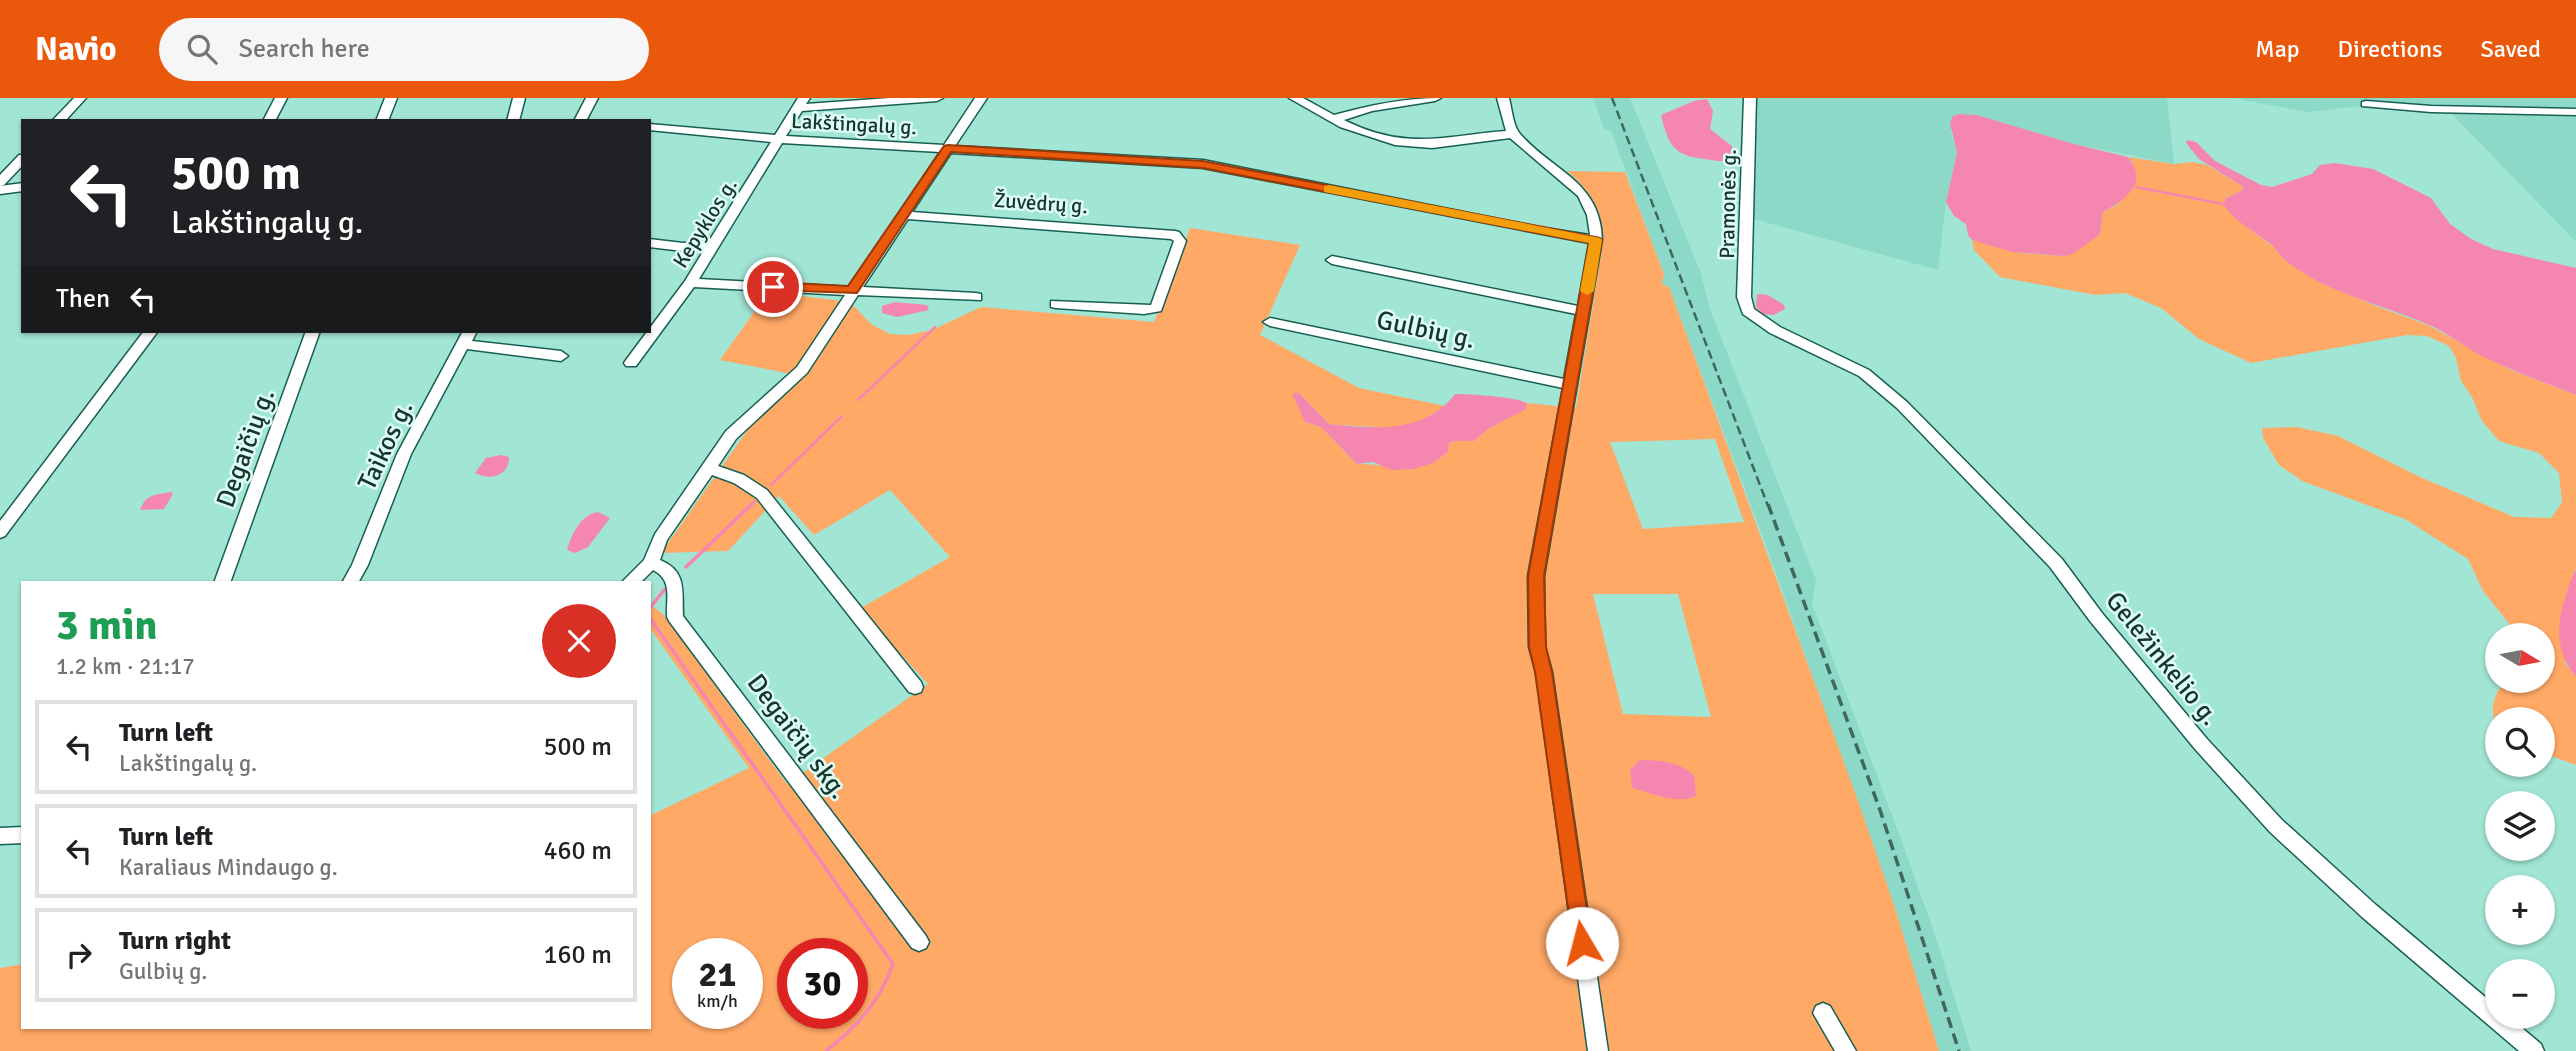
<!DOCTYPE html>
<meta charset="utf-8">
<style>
body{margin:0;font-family:Signika,sans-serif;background:#f6f6f6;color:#202124;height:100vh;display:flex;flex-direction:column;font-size:26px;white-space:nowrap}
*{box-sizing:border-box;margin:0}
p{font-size:23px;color:#757577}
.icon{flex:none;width:38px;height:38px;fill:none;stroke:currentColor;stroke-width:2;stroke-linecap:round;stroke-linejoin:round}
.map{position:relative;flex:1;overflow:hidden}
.panel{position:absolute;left:21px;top:483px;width:630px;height:448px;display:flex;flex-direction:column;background:#fff;border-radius:0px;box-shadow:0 2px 5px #0004}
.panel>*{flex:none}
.hud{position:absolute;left:21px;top:21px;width:630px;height:214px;border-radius:0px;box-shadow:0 2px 5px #0004;background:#202124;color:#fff;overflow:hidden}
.needle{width:46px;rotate:100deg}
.fabs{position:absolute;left:2485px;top:525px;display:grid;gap:14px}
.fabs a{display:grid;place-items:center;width:70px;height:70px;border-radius:50%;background:#fff;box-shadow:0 2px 5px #0004;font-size:35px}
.speed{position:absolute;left:672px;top:840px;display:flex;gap:14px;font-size:35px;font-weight:700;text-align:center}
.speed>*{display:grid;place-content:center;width:91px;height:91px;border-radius:50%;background:#fff;box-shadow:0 2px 5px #0004;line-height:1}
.speed small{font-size:18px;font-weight:400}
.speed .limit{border:10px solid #d22;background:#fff;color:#111}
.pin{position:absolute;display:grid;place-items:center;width:60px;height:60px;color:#fff;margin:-30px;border:4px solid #fff;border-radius:50%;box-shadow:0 2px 7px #0007}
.me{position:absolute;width:77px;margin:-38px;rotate:352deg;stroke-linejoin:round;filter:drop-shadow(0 0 5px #0008)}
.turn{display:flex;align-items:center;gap:24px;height:147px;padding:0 35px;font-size:32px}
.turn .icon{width:91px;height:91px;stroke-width:2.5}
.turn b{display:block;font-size:49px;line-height:60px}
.then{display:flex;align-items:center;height:66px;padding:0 35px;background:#0003;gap:14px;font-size:26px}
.round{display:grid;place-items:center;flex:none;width:74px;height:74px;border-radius:37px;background:#f6f6f6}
.headline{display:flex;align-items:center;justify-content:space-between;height:119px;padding:0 35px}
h1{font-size:42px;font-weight:700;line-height:52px;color:#1e9e55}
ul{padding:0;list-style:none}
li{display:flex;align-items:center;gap:21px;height:94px;margin:0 14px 10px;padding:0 21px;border:4px solid #e0e0e0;border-radius:0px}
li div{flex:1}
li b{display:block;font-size:26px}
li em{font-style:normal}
header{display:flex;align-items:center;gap:42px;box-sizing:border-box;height:98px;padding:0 35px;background:#ea580c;color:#fff}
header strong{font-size:33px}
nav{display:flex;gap:38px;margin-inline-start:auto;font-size:24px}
.search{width:490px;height:63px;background:#f6f6f6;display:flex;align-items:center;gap:18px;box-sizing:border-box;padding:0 24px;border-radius:38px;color:#757577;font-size:26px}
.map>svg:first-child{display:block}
</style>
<header>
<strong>Navio</strong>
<div class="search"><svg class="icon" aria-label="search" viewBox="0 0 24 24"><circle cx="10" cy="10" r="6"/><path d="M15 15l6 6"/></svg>Search here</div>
<nav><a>Map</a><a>Directions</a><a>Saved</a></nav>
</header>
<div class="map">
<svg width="2576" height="953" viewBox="0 0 2576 953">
<rect width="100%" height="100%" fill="#a1e5d4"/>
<path fill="#8cd9c7" d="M1593,0H1630L1700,173L1710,211L1816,482L1812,506L1901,741L1937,843L1971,953H1939L1894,807L1768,453L1669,189L1662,186L1664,176L1611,33L1604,31Z
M1757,0H2167L2174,66L2074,46L1977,17L1959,16L1953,18L1951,35L1957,55L1946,104L1938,172L1754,121Z
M2233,0H2576V144L2451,15L2360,8L2309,14Z"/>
<path fill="#ffa967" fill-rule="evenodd" d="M2128,59L2174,66L2193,64L2207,67L2242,88L2243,92L2226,100L2223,106L2244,127L2274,149L2285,162L2313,180L2373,207L2428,227L2511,272L2576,297V472L2574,473L2565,565L2576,579V667L2543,655V621H2497V630C2489,613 2493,596 2506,583H2543V537H2518L2483,493L2468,461L2405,421L2302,383L2279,367L2263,340L2262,330L2297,329L2338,338L2420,379L2514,419L2551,420L2562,405L2559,375L2539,355L2499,343L2482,323L2472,299L2461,283L2456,260L2449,248L2427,238L2407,237L2251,265L2199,241L2161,210L2125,195L2095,197L2000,179L1974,152L1972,142L2021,155L2063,158L2100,136L2103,114L2118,106L2133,65Z
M1567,73L1625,74L1664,176L1662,186L1669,189L1856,697L1894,807L1939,953H0V870L23,866V929H649V718L749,670L649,529V506L662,515L787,686L928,586L859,511L950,459L890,392L814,437L779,398L728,453L661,455L751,327L802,278L720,262L768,194L850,204L871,226L890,236L908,237L932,232L981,209L1154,224L1190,130L1300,147L1260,237L1359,290L1445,308L1422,323L1395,330L1340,327L1329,326L1299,295L1305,324L1321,329L1357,366C1394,365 1413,381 1448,354L1449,345L1455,343H1474L1488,331L1525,311L1527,305L1576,310L1602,151C1603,116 1594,96 1567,73ZM1715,341L1744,424L1643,431L1610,344ZM1593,496H1678L1711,619L1623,616ZM688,856H747V915H688ZM793,856H852V915H793Z"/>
<path fill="#f586b0" d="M1707,1L1713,13L1710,31L1732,48V57L1728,63C1720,64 1713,62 1705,61C1674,58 1668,47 1661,17L1694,3Z
M1959,16L1977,17L2074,46L2128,59C2149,85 2126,101 2103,114L2100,136L2073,156L2063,158L2012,154L1972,142L1968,137L1966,126L1954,118L1946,104L1957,55L1950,25L1953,18Z
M2187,42L2196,44L2215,63L2261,87L2272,89L2312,76L2320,67L2335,65L2373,71L2431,100L2450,126L2471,141L2493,151L2576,170V297C2543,284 2509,272 2478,256C2462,247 2449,236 2432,228C2384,207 2328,196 2286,163C2281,159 2277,152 2272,147C2255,134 2235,124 2223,106L2226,100L2243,92L2242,88L2199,61L2186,45Z
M1757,196L1768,197L1784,207L1785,211L1774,217L1763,216L1756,209Z
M895,204L927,207L929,212L897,219L882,215V208Z
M1292,295H1299L1329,326C1374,331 1425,336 1455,296C1470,296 1516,299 1527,305L1526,311L1488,331L1474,343H1455L1449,345L1448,354L1433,365L1413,371L1392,372L1373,364L1357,366L1321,329L1305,324Z
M501,357L509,359C510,378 490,383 475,375L486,360Z
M171,394L173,396L164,411L140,412C146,396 155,397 171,394Z
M598,414L610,420L588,449L575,455L567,452C572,436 580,417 598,414Z
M2576,472V579C2555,553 2556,527 2566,497C2569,488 2571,478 2576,472Z
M1640,662C1660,662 1679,664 1694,677L1696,698C1678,707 1651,695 1632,690L1630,672Z"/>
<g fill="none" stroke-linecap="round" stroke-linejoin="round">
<path stroke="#f586b0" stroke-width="2.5" d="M2136,89L2223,106
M858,302L935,229
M771,387L842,318
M750,408L755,403"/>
<path stroke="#f586b0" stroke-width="3.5" d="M686,469L752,406
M649,511L665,491
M649,519L893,866C880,903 857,929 826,953"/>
<g stroke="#185f52" stroke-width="3">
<path id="minor" d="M74,0H86L65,23H52Z
M275,0H287L275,23H263Z
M385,0H397L388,23H376Z
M513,0H525L519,23H507Z
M586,0H598L586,23H574Z
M798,0H810L806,6L890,0H943L937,3L802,13L786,38L944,47L975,0H987L955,48L1203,62L1538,129L1590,137L1587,117L1578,98L1510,40L1432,50L1395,47L1340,29L1289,0H1303L1334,17C1370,7 1404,0 1441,0L1435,3L1372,13L1344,22C1407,53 1441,38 1506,33L1497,0H1509C1512,11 1513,29 1521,37C1554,74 1601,84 1602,142L1544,478L1545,549L1552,574L1608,953H1588L1536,574L1529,549L1528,478L1563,290L1270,228L1263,224L1270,220L1564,281L1576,216L1332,166L1326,162L1332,158L1578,208L1589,145L1203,70L951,55L912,114L1175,133L1179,134L1186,143L1161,213L1144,216L1056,210L1051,209V203L1151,207L1174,143L1171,141L908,121L863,189L976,195L981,196V202L858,197L807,275L736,341L718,368L744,377L767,392L921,584L923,589L921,594L915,596L909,594L757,400L734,385L712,377L667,442L660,462C687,473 682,493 683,518L926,838L929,844L926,850L919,853L912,850L669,523L667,519C666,500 673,482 653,472L640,485H621L644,462L655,436L726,333L797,269L845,197L694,189L636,268H626L624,265L626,262L685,183L704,152L683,153L649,149V141L683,145L709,143L771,44L649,32V26L775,37ZM782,45L940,54L850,189L699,181Z
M1744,0H1756L1751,199L1754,211L1780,229L1869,272L1907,304L2062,461L2102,515L2207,641L2282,722L2376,807L2497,909V919H2509L2541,946L2544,953H2519L2362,819L2270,734L2195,651L2090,523L2050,469L1897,310L1859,278L1770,235L1743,216L1737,199Z
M2366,3L2431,8L2576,11V17L2431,14L2362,8V4Z
M19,57H23V67L4,87L0,88V77Z
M23,85V93L0,96V88Z
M144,233H158L5,438L0,440V423Z
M306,233H320L230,485H214Z
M463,233H477L472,243L561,253L568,258L561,263L467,251L411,356L368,467L358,485H342L352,467L397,356Z
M23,729V745L0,746V730Z
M1823,905L1830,908L1856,953H1835L1813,915L1816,908Z"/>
</g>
<use href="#minor" fill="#fff" fill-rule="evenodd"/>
<path stroke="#40675e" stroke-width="2.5" stroke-dasharray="9 4.5" stroke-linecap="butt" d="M1612,0L1768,408"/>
<path stroke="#40675e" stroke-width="3.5" stroke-dasharray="11 6" stroke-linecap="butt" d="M1768,406L1880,712L1959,953"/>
</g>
<path fill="#ea580c" stroke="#983908" stroke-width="2" d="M948,47L1203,63L1600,140L1602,142L1544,478L1546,549L1552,574L1592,845L1589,851L1582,854L1575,851L1573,845L1535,574L1529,549L1528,478L1589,145L1203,70L951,54L857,195L768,192L766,189L773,184L848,188L944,48Z"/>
<path fill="#f59e0b" d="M1329,87L1600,140L1602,142L1594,193L1587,197L1580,193L1589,145L1324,94V88Z"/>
<g text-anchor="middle" stroke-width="5" stroke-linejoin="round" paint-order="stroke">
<g font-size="21" fill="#18342e" stroke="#ddfef5">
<text transform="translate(854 26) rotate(3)" y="7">Lakštingalų g.</text>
<text transform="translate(1041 105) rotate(4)" y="7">Žuvėdrų g.</text>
<text transform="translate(1728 106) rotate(-89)" y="7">Pramonės g.</text>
<text transform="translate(705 125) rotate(-58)" y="7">Kepyklos g.</text>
</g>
<g font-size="26" fill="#18342e" stroke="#ddfef5">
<text transform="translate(1426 231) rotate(12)" y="9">Gulbių g.</text>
<text transform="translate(385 347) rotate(-65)" y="9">Taikos g.</text>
<text transform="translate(245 350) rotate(-70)" y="9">Degaičių g.</text>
<text transform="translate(2163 560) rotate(51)" y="9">Geležinkelio g.</text>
<text transform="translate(798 638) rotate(53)" y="9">Degaičių skg.</text>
</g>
</g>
</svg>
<div class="fabs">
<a><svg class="needle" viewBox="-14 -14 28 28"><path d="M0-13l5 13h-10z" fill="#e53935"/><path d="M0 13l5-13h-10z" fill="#757577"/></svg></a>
<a><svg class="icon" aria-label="search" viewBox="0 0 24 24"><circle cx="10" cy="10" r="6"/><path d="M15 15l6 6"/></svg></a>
<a><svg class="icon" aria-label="layers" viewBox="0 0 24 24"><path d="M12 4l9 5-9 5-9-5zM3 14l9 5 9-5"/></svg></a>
<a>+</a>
<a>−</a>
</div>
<div class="speed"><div>21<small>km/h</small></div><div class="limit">30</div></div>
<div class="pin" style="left:773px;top:189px;background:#d93025"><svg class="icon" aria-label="arrive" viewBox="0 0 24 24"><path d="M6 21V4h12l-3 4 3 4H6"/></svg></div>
<svg class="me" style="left:1582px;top:845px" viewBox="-20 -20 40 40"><circle r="19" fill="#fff"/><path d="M0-13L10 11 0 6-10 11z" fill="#ea580c"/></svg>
<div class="hud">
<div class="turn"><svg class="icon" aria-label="left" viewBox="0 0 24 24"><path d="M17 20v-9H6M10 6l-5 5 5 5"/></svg><div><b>500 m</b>Lakštingalų g.</div></div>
<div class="then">Then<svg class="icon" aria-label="left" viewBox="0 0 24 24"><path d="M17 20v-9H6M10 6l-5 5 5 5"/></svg></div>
</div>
<section class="panel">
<div class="headline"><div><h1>3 min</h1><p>1.2 km · 21:17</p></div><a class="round" style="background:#d93025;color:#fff"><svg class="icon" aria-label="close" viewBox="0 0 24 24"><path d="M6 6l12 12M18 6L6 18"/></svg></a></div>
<ul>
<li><svg class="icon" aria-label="left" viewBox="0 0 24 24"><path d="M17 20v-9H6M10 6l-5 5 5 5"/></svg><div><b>Turn left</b><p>Lakštingalų g.</p></div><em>500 m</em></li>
<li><svg class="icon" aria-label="left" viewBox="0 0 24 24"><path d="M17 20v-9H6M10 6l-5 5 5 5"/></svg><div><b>Turn left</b><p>Karaliaus Mindaugo g.</p></div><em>460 m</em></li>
<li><svg class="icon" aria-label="right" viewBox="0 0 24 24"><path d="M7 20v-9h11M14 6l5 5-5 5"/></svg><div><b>Turn right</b><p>Gulbių g.</p></div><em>160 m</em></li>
</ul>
</section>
</div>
